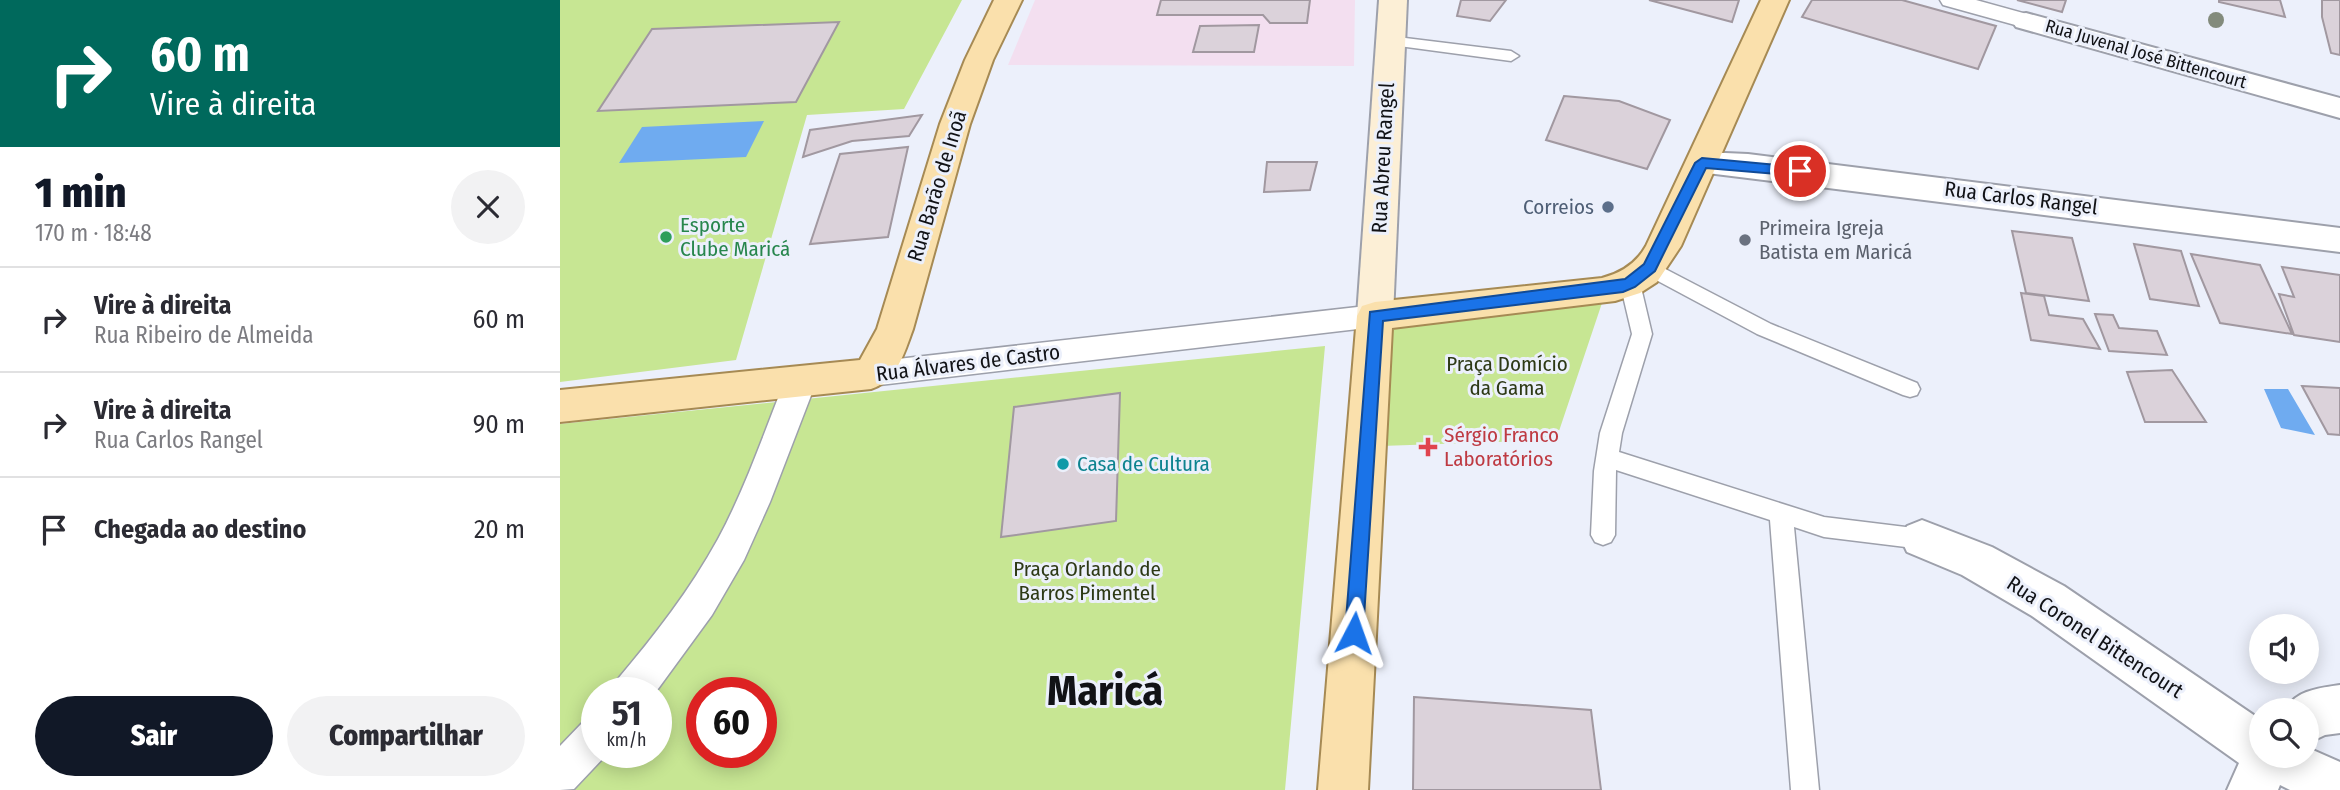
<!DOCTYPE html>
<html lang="pt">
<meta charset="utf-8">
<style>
body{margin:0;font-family:"Fira Sans Condensed",sans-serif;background:#f2f2f3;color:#2b2b33;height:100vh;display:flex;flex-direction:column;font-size:26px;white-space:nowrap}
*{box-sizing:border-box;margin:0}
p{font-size:23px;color:#7c7c81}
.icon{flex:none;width:38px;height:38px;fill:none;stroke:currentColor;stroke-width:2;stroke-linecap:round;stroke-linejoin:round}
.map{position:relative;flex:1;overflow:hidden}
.drawer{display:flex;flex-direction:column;background:#fff;width:560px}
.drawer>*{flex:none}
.banner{background:#00695c;color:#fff;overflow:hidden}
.tools{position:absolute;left:1689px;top:614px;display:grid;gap:14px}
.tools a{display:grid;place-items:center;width:70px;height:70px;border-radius:50%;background:#fff;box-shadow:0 4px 18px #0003;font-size:35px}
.speed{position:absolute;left:21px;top:677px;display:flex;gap:14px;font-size:35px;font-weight:700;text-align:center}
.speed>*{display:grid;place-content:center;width:91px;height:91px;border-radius:50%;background:#fff;box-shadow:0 4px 18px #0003;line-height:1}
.speed small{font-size:18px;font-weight:400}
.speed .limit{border:10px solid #d22;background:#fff;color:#111}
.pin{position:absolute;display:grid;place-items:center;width:60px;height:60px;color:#fff;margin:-30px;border:4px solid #fff;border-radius:50%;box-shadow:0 2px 7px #0007}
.me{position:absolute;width:77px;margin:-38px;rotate:4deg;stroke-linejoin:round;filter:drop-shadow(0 0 5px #0008)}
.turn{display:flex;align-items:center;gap:24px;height:147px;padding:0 35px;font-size:32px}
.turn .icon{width:91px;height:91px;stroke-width:2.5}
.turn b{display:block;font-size:49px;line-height:60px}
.round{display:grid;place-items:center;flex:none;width:74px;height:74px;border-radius:37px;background:#f2f2f3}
.summary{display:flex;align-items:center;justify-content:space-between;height:119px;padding:0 35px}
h1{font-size:42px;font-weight:800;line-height:52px;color:#111827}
.primary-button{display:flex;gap:14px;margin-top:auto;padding:14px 35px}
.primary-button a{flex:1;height:80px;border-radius:42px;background:#111827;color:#fff;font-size:28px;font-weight:800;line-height:80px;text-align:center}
.primary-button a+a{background:#f2f2f3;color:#2b2b33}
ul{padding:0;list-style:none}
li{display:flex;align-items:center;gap:21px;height:105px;padding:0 35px;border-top:2px solid #e1e1e2}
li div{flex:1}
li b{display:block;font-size:26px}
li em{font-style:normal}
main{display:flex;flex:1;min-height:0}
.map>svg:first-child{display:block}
</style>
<main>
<section class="drawer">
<div class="banner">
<div class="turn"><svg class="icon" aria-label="right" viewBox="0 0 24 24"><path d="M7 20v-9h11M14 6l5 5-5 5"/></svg><div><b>60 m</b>Vire à direita</div></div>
</div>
<div class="summary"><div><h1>1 min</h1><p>170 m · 18:48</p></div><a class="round"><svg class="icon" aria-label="close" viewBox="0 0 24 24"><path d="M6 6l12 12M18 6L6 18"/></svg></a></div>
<ul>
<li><svg class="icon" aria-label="right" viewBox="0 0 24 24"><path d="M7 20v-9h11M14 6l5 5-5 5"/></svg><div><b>Vire à direita</b><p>Rua Ribeiro de Almeida</p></div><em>60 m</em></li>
<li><svg class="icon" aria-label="right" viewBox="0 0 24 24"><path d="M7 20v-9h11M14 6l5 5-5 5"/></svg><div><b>Vire à direita</b><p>Rua Carlos Rangel</p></div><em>90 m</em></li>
<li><svg class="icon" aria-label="arrive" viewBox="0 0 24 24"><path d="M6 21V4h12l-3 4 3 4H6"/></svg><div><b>Chegada ao destino</b></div><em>20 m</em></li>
</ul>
<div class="primary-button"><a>Sair</a><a>Compartilhar</a></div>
</section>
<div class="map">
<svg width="1780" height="790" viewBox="0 0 1780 790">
<rect width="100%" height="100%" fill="#ecf0fb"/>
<path fill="#f3dff0" d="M475,0H795L794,66L448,65Z"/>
<path fill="#c7e693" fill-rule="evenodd" d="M0,0H402L344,109L247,115L176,360L0,382Z
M1042,303L996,440L821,446L827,321Z
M765,346L725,790H0V424ZM37,693H96V752H37ZM142,693H201V752H142Z"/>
<path fill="#6fabf0" d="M204,121L186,157L59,163L82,127Z
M1704,389H1728L1755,435L1721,428Z"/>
<path fill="#dbd2da" stroke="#a198a0" stroke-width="2" d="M601,0H750L747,23H710L703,15H597Z
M901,0H946L930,21L897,16Z
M1089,0H1179L1172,22Z
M1252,0H1342L1436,26L1418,69L1242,17Z
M1457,0H1506L1502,12Z
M1659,0H1720L1725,17L1659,2Z
M1762,0H1780V55L1771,53L1762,17Z
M279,22L236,102L38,111L92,29Z
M699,25L694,52H633L640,26Z
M1004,96L1059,101L1110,120L1087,169L986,140Z
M362,115L349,136L292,141L243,157L250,130Z
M348,147L328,237L250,244L280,154Z
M707,162H757L750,190L704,192Z
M1452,231L1512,238L1529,301L1466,293Z
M1574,244L1621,251L1639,306L1590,299Z
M1631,254L1700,265L1732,334L1660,323Z
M1722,267L1780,275V342L1734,335L1719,294L1734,297Z
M1461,293L1484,296L1489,315L1523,319L1540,349L1471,340Z
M1535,314L1553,315L1559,328L1597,331L1607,355L1549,351Z
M1612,370L1646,422H1585L1567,372Z
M1742,386L1780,388V435L1768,434Z
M560,393L556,521L441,537L454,407Z
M854,697L1031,710L1041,790H853Z"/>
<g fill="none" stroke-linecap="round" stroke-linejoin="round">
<g stroke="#9da0ab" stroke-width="3">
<path id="service" d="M829,36L951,51L959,56L951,61L824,44L821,41L824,38Z
M1090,261L1211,324L1357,383L1360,389L1357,395L1350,397L1343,395L1197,334L1083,273L1080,268L1083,263Z
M1070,276L1077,278L1080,283L1092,334L1062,433L1059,452L1264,517L1362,529L1370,532L1374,539L1370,546L1362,549L1264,537L1234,527L1259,790H1231L1210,520L1056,470L1055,535L1051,542L1043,545L1035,542L1031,535L1034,471L1040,433L1072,334L1060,283L1063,278Z"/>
</g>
<g stroke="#9da0ab" stroke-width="3">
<path id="pedestrian" d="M1380,0H1416L1474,16L1477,21L1474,26L1466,28L1383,5Z
M815,305L825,308L830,316L825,324L815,327L311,386L300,383L295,374L300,365L311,362Z
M241,368L252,371L257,380L210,502L184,560L152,615L95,693H52L57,680C95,635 130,590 158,539C185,489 204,433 225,380L230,371Z
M37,716V752H49L14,789L0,790V746L23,722Z"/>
</g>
<g stroke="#9da0ab" stroke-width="4">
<path id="minor" d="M1466,13L1780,98V118L1456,27L1452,21L1456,15Z
M1142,152L1188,154L1780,228V252L1131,171L1126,163L1131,155Z
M1362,520L1432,547L1504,586L1701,720V756H1746V747L1780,762V790H1730L1720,785L1718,790H1667L1679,763L1472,616L1402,575L1347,552L1341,539L1347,526Z
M1780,685V733L1765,735L1746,744V710H1726C1735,690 1760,688 1780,685Z"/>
</g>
<g stroke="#9da0ab" stroke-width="4">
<path id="secondary" d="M819,0H847L833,316L828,326L815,330L802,326L797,316Z"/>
</g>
<g stroke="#a68a54" stroke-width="4">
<path id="primary" d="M434,0H462L433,60L410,124L353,329C344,353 337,381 311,389L0,422V390L300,360L317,329L380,124L405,60Z
M1201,0H1229L1121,246L1097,282L1080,293L1055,301L832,328L808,790H758L797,316L802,306L815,302L1042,278C1061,273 1076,264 1086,246Z"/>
</g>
<use href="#service" fill="#fff" fill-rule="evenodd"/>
<use href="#pedestrian" fill="#fff" fill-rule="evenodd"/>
<use href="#minor" fill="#fff" fill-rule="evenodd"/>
<use href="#secondary" fill="#fcefd6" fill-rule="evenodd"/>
<use href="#primary" fill="#fae0ac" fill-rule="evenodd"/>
</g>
<circle fill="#838b7c" cx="1656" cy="20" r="8"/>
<path fill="#1a73e8" stroke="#114b97" stroke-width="2" d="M1142,158L1240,167L1247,171L1240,176L1146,168L1095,271L1075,287L1063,292L823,321L803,633L801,639L794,642L787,639L785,633L810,312L1065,279L1084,264L1135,163Z"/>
<circle fill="#5c6f8a" stroke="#ecf0fb" stroke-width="2.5" cx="1048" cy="207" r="7"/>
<circle fill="#2e9e5b" stroke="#ecf0fb" stroke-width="2.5" cx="106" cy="237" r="7"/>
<circle fill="#6b7280" stroke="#ecf0fb" stroke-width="2.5" cx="1185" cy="240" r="7"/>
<path fill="#e0444e" stroke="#ecf0fb" stroke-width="2.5" d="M864.5 436.5h7v7h7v7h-7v7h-7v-7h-7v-7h7z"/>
<circle fill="#0f9aa8" stroke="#ecf0fb" stroke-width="2.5" cx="503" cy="464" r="7"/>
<g text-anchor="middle" stroke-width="6" stroke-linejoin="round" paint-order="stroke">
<g font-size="18" fill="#111216" stroke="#ecf0fb">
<text transform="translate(1586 54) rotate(16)" y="6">Rua Juvenal José Bittencourt</text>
</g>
<g font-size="21" fill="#111216" stroke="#ecf0fb">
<text transform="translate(823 158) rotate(-87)" y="7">Rua Abreu Rangel</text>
<text transform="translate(377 186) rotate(-73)" y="7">Rua Barão de Inoã</text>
<text transform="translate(1461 198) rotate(7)" y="7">Rua Carlos Rangel</text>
<text transform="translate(408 363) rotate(-7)" y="7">Rua Álvares de Castro</text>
<text transform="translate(1535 637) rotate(33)" y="7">Rua Coronel Bittencourt</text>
</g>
<g font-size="21" fill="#4e5e75" stroke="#ecf0fb" text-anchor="end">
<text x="1034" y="214">Correios</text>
</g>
<g font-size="21" fill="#27864d" stroke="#ecf0fb" text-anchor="start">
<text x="120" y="232">Esporte<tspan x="120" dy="24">Clube Maricá</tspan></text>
</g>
<g font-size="21" fill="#5b616d" stroke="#ecf0fb" text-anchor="start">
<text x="1199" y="235">Primeira Igreja<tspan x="1199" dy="24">Batista em Maricá</tspan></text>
</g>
<g font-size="21" fill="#2d3915" stroke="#ecf0fb">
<text x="947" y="371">Praça Domício<tspan x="947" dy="24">da Gama</tspan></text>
<text x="527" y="576">Praça Orlando de<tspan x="527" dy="24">Barros Pimentel</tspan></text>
</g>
<g font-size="21" fill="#be3a42" stroke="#ecf0fb" text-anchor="start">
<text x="884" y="442">Sérgio Franco<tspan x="884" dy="24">Laboratórios</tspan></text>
</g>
<g font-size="21" fill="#0d838f" stroke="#ecf0fb" text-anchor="start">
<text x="517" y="471">Casa de Cultura</text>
</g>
<g font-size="42" font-weight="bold" fill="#111216" stroke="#ecf0fb">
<text x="545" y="705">Maricá</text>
</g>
</g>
</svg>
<div class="tools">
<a><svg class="icon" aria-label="sound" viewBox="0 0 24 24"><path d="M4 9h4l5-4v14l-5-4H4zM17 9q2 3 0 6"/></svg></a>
<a><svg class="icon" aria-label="search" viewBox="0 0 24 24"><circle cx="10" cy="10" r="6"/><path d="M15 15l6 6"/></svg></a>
</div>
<div class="speed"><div>51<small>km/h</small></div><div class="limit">60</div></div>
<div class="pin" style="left:1240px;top:171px;background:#d93025"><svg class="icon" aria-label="arrive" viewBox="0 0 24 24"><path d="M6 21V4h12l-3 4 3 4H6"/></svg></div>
<svg class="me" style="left:794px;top:633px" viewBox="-20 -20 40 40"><path d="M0-17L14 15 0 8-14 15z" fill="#1a73e8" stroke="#fff" stroke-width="4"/></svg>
</div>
</main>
